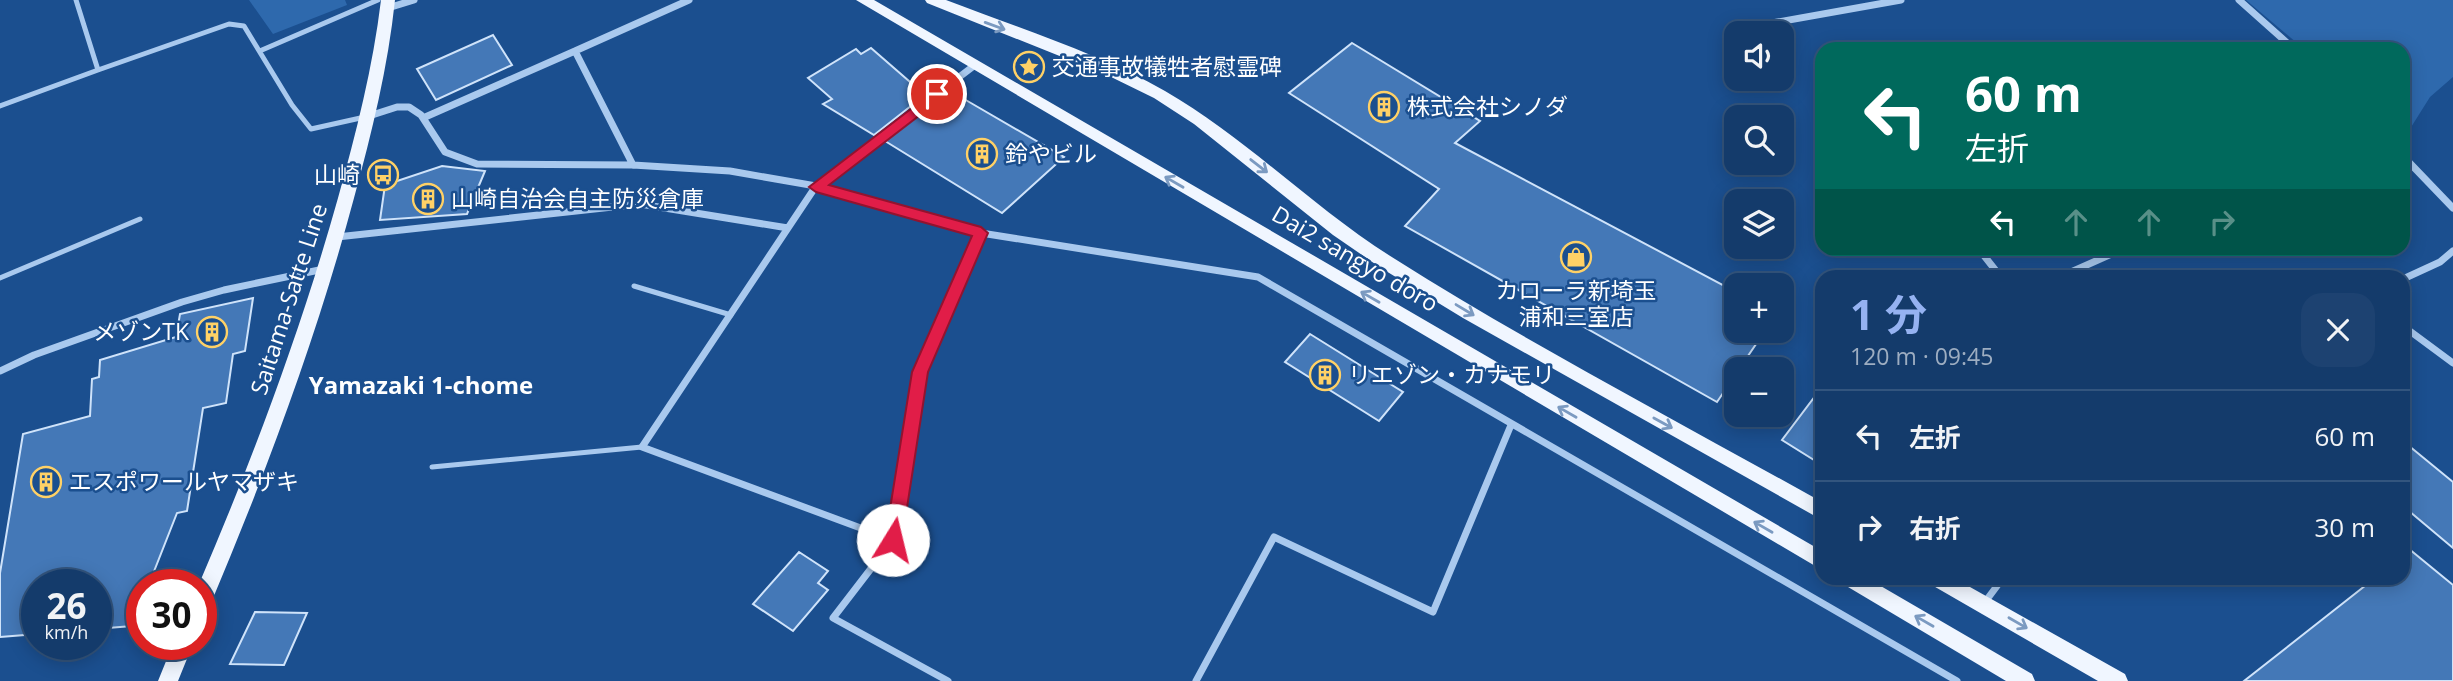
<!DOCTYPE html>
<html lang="ja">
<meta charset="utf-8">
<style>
body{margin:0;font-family:"Open Sans","Noto Sans JP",sans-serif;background:#1d4271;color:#f1f3f6;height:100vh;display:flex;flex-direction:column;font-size:26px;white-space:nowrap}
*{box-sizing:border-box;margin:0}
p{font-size:23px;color:#9dadc1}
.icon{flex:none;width:38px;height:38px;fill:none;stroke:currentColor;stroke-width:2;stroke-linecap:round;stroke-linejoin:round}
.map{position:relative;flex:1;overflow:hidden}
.drawer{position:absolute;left:1815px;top:270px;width:595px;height:315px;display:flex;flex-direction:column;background:#143b6b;border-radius:21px;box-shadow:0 4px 18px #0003,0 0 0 2px #33557e}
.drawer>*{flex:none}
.guide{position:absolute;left:1815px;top:42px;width:595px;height:214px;border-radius:21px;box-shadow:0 4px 18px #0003,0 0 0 2px #33557e;background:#00695c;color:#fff;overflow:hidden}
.controls{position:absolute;left:1724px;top:21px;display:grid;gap:14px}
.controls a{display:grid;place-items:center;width:70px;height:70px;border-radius:14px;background:#143b6b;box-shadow:0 4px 18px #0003,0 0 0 2px #33557e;font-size:35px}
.speed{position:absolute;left:21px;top:569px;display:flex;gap:14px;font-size:35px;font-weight:700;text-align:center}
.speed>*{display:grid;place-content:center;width:91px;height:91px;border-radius:50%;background:#143b6b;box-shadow:0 4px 18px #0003,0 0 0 2px #33557e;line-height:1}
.speed small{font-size:18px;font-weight:400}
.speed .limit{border:10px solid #d22;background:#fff;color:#111}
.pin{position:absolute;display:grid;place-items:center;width:60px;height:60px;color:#fff;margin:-30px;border:4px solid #fff;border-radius:50%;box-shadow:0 2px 7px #0007}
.me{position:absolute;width:77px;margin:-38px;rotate:9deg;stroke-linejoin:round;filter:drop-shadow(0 0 5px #0008)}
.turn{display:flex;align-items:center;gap:24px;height:147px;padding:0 35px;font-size:32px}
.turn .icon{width:91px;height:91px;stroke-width:2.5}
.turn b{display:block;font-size:49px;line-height:60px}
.lanes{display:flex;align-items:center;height:66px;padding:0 35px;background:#0003;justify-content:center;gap:35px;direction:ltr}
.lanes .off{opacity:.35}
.round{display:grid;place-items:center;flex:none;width:74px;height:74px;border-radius:21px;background:#1d4271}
.summary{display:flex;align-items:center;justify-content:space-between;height:119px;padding:0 35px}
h1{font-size:42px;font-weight:700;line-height:52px;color:#95b2f1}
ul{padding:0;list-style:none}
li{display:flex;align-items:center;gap:21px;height:91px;padding:0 35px;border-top:2px solid #33557e}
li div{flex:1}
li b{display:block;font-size:26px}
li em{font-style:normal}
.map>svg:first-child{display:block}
</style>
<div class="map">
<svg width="2453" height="681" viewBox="0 0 2453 681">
<rect width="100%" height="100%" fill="#1b4f8f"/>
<path fill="#2e69ad" d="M249,0H345L347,5L273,34Z
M2246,0H2453V77L2430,97L2403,140V49H2304Z"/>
<path fill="#4478b7" stroke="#cfe3fa" stroke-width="2" d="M493,35L512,65L436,100L417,69Z
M1352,43L1480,121L1455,143L1736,292V331H1765L1739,369H1736V374L1717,402L1405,226L1439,189L1289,93Z
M871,48L925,95L874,135L823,104L832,99L808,78L856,49L861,54Z
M964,99L1064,157L1002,213L885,141L935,103L947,113Z
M442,166L485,171L467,214L380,220L385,185Z
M253,298L245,351L233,354L226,403L203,408L187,511L177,513L149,584H142V602L132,626L96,629V584H37V634L0,637V573L23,434L90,416L92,379L99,377L100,360L176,337L180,314Z
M1310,334L1403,392L1379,421L1285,362Z
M1822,387V465L1782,440Z
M2403,441L2453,482V548L2403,506Z
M2403,544L2453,585V681H2244L2375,578H2403Z
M799,552L828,571L818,583L828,590L793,631L753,604Z
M255,612L307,613L284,665L230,664Z"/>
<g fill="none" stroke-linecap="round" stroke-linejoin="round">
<path stroke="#a9c9ee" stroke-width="5" d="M76,0L98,70L229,24L244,26L292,105L311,129L365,117
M262,50L378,0
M0,106L98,70
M0,278L140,219
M634,286L731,315
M432,467L642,447"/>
<path stroke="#a9c9ee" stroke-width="7" d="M2239,0L2294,49
M388,8L414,0
M1772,23L1901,0
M369,116L397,107H409L421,115L445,152L477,164L633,165L730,171L816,186L981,233L1258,277L1957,681
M423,118L575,51
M2403,156L2453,208
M633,165L575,51L689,0
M337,237L640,204L788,228
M1978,248L2000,276
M2062,276L2125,248
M2403,279L2440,262L2453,251
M2403,326L2453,363
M0,371L34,355L182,302L224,290L324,269
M893,540L642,447L816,186L975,65
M1985,602L2003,578
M948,681L833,618L893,540L920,372L981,233
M1196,681L1274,537L1433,612L1511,425"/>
<path fill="#f0f6ff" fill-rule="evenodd" d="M381,0H395C388,67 372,132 354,198C317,336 267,470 211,603L208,610L201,612V584H199C253,458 301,330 338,198C356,133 373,67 381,0Z
M856,0H874L1822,551V570Z
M925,0H946C1016,27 1101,54 1165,91C1247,138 1314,209 1395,259C1533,346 1679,422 1822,502V520L1463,318L1381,268L1333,235L1194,124L1154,98L1107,75L927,3Z
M1840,578H1867L2032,674L2035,681H2006L1843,584Z
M1927,578H1954L2125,674L2128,681H2098L1930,584Z
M173,644H193L178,681H158Z"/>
</g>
<defs><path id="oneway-shaft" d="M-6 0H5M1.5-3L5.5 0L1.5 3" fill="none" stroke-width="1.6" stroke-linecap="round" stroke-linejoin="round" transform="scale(1.75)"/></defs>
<g stroke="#7b9ac1">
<use href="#oneway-shaft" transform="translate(995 26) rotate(20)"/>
<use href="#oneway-shaft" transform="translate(1259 166) rotate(38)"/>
<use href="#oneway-shaft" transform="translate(1174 182) rotate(-150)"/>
<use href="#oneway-shaft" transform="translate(1370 297) rotate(-150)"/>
<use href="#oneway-shaft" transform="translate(1465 310) rotate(31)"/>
<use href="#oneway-shaft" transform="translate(1567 412) rotate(-150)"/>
<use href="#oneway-shaft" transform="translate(1663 423) rotate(29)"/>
<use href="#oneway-shaft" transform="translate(1763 527) rotate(-150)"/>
<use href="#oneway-shaft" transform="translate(1924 621) rotate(-150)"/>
<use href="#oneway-shaft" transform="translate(2018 623) rotate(30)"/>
</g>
<path fill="#e11d48" stroke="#92132f" stroke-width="2" d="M937,89L944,94L942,98L829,185L981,227L988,233L928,372L902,540L900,546L893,548L887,546L885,540L912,372L972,236L816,192L809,187Z"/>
<defs>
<g id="sight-ring" transform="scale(1.575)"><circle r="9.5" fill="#1b4f8f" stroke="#ffd166" stroke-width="1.5"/><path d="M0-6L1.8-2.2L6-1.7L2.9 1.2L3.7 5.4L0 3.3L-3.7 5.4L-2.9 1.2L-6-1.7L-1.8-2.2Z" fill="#ffd166"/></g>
<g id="building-ring" transform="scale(1.575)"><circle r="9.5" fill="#1b4f8f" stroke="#ffd166" stroke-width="1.5"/><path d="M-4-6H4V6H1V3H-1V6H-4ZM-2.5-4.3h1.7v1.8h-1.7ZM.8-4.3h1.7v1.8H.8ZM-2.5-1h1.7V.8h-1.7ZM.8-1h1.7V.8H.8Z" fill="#ffd166"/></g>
<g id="bus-ring" transform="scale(1.575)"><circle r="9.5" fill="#1b4f8f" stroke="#ffd166" stroke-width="1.5"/><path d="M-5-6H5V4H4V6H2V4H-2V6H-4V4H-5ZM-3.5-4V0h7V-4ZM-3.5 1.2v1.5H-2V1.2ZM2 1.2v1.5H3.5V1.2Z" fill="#ffd166"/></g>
<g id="shop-ring" transform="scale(1.575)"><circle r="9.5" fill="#1b4f8f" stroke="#ffd166" stroke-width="1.5"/><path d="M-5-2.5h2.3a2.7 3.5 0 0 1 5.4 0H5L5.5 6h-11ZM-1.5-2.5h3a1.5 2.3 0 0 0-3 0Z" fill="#ffd166"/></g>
</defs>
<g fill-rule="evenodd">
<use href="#sight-ring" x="1029" y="67"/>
<use href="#building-ring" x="1384" y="107"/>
<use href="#building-ring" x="982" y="154"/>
<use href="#bus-ring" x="383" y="175"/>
<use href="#building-ring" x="428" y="199"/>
<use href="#shop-ring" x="1576" y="257"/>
<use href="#building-ring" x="212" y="332"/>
<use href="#building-ring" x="1325" y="375"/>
<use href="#building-ring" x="46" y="482"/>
</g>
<g text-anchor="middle" stroke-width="5" stroke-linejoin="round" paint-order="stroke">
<g font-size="23" fill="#fff" stroke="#1b4f8f" text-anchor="start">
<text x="1052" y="75">交通事故犠牲者慰霊碑</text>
<text x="1407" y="115">株式会社シノダ</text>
<text x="1005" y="162">鈴やビル</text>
<text x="360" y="183" text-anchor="end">山崎</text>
<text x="451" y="207">山崎自治会自主防災倉庫</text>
<text x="1576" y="299" text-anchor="middle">カローラ新埼玉<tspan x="1576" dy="26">浦和三室店</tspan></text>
<text x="189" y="340" text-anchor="end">メゾンTK</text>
<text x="1348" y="383">リエゾン・カナモリ</text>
<text x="69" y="490">エスポワールヤマザキ</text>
</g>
<g font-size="23" fill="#fff" stroke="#1b4f8f">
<text transform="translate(1355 259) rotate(30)" y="8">Dai2 sangyo doro</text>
<text transform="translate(289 299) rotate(-72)" y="8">Saitama-Satte Line</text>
</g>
<g font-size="24" font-weight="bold" fill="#fff" stroke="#1b4f8f">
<text x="421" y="394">Yamazaki 1-chome</text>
</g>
</g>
</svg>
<div class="controls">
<a><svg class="icon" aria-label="sound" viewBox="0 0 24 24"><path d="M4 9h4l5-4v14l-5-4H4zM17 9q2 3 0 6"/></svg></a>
<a><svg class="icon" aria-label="search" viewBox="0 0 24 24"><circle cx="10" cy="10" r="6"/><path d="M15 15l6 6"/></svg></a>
<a><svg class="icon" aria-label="layers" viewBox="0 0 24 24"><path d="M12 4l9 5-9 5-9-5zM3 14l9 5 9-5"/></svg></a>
<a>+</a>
<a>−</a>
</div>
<div class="speed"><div>26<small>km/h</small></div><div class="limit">30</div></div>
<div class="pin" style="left:937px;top:94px;background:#d93025"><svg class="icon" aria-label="arrive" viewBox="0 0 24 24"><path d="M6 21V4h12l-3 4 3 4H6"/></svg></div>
<svg class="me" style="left:893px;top:540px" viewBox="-20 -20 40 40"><circle r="19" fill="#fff"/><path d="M0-13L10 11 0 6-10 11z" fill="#e11d48"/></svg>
<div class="guide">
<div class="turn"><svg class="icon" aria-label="left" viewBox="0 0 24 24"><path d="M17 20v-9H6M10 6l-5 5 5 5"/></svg><div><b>60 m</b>左折</div></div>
<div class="lanes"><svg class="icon" aria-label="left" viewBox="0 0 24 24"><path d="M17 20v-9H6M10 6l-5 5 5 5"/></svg><svg class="icon off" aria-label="ahead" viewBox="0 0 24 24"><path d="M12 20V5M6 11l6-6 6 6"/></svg><svg class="icon off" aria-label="ahead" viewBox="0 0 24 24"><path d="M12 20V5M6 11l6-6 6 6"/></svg><svg class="icon off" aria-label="right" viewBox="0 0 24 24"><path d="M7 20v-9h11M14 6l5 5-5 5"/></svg></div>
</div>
<section class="drawer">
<div class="summary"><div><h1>1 分</h1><p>120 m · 09:45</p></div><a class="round"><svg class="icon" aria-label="close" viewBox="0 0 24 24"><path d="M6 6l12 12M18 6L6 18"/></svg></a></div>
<ul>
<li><svg class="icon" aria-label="left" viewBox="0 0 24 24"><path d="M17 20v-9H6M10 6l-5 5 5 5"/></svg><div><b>左折</b></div><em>60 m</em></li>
<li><svg class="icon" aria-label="right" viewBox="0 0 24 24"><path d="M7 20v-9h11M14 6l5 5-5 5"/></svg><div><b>右折</b></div><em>30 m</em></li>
</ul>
</section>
</div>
